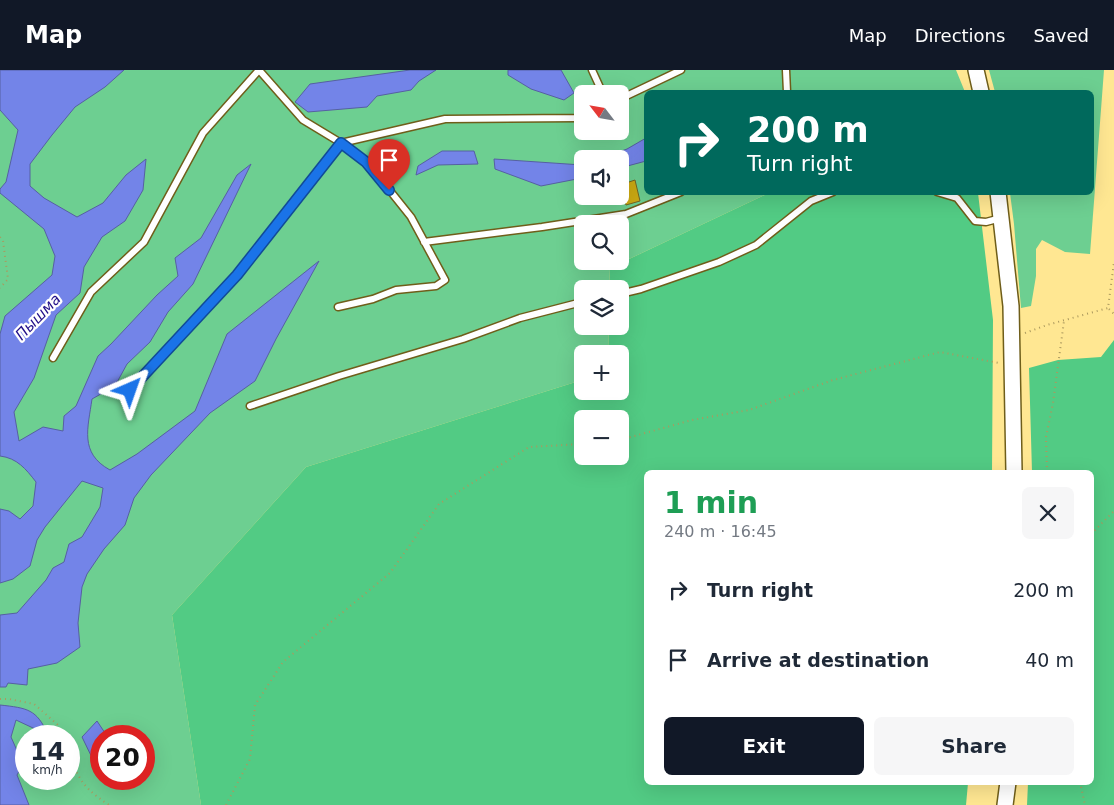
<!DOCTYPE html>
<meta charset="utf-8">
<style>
body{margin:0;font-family:"DejaVu Sans",sans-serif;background:#f6f6f7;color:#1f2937;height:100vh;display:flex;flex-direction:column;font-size:19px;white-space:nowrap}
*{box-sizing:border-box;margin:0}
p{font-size:16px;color:#747a83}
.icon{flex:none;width:28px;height:28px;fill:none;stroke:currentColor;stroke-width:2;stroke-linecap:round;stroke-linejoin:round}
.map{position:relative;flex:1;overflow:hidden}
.panel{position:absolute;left:644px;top:400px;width:450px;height:315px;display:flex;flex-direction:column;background:#fff;border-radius:8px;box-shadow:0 5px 20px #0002}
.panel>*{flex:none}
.hud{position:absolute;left:644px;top:20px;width:450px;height:105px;border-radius:8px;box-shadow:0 5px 20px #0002;background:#00695c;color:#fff;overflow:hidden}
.needle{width:32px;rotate:301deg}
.fabs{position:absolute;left:574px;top:15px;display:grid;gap:10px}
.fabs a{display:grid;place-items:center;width:55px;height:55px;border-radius:8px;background:#fff;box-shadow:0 5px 20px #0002;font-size:25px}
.speed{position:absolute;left:15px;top:655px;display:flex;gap:10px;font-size:25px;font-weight:700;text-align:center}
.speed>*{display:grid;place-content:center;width:65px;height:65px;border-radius:50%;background:#fff;box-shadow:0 5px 20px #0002;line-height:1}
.speed small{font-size:12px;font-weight:400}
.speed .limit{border:8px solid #d22;background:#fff;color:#111}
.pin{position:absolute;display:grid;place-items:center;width:42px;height:42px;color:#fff;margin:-51px -21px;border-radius:50% 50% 50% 0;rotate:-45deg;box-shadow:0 0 5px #0007}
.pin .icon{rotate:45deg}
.me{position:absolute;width:55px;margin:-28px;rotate:43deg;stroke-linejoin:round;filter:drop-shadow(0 0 4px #0008)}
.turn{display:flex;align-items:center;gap:18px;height:105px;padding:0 20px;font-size:22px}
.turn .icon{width:65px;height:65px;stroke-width:2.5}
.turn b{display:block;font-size:35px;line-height:42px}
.round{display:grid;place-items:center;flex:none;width:52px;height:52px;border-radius:8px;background:#f6f6f7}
.overview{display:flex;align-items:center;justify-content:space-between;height:85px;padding:0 20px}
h1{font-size:30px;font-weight:600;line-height:38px;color:#1e9e55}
.action{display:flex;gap:10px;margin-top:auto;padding:10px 20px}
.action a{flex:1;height:58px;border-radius:8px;background:#111827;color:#fff;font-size:20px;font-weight:600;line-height:58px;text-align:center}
.action a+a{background:#f6f6f7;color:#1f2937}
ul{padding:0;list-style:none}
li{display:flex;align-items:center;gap:15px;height:70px;padding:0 20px}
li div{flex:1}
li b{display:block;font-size:19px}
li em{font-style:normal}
header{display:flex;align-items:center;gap:30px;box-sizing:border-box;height:70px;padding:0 25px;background:#111827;color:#fff}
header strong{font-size:24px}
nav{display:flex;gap:28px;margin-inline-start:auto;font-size:18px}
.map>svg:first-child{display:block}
</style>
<header>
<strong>Map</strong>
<nav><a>Map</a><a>Directions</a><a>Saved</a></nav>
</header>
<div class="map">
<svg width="1114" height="735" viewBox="0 0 1114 735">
<rect width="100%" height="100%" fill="#ffe792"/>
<path fill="#6dcf91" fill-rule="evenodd" d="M0,0H956L965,22H646V122L769,123L610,198L609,219H582V256H609L608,284H582V310L306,397L172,545L201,735H0ZM582,24H620V61H582ZM582,89H620V126H582ZM582,154H620V191H582ZM26,666H69V709H26ZM101,666H144V709H101Z
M989,0H1104L1090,184L1065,182L1042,170L1036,179V206L1031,236L1021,238L1014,154L1010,123L1091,122V22H995Z"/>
<path fill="#52cb84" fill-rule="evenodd" d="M769,123H978L993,250L992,402H646V712L968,713L966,735H201L172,545L306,397L582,310V321H620V284H608L609,256H620V219H609L610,198ZM582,349H620V386H582Z
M1114,270V735H1027L1028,713L1091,712V402H1032L1029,298L1058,290L1101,287Z"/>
<path fill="#7384e8" stroke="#5660a2" d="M0,0H124L105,17L75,37L52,65L30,94V116L44,128L77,147L103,133L126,105L146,89L143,120L125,151L102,167L84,197L80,223L56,245L34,308L14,342L19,371L43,357L63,361L64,346L76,336L98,286L111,274L157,225L178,206L175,188L201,168L237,105L251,94L193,214L168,242L150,272L127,294L115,316L92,329C88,358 79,383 110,400L137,384L195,341L227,264L319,191L276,269L255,311L210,343L151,405L134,428L125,455L104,479L87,504L82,517L78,553L80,577L57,593L28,599L27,615L8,613L6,617H0V545L17,543L46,510L53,498L64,492L69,474L82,467L100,437L103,418L82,411L45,457L37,470L30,496L13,509L0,513V439L9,441L20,449L33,436L36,412C26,399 17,388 0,386V264L5,246L52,205L55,186L44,159L0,123V119L6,112L18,60L0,40Z
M410,0H436L419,11L411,20L377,26L367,37L308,42L295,32L310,14Z
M508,0H561L574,23L564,30L531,19L508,5Z
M646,68V91L620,98V89H600L627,79Z
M442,81H474L478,94L438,95L416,105L418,96Z
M494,89L582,95V108L541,116L495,99Z
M0,635C27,638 37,639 48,665L16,650L11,667L23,694L17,705L29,735H0Z
M97,651L107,666H101V702L98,700L82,667Z"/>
<path fill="#cdab13" stroke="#766523" d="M635,110L640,131L626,135L620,115Z"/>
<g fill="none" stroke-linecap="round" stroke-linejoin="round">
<g stroke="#6f5e1a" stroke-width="9">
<path id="service" d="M259,0L303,50L341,73L367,92L411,147L445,210L436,216L396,220L373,229L338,237
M592,0L603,24
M786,0L787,22
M620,29L681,0
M937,122L957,128L975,151L986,152L1001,148
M424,172L542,157L626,144L681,122
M620,224L641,219L719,192L756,175L811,131L833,122
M53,288L91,222L144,172L203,63L259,0
M130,320L237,205L341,73L445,49L579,48L582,46
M250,336L339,306L463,269L520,248L582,232"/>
</g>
<g stroke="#6f5e1a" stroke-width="18">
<path id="tertiary" d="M976,0L981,22
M998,122L1011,236L1014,402
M1005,735L1008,712"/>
</g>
<path stroke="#ab995e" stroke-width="2" stroke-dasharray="1 4" stroke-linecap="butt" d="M0,167L3,171L8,209L0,218
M1109,239L1114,244
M1025,263L1047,255L1108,238L1114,192
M620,370L692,350L749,340L833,310L940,282L999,293
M1047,402L1046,367L1053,333L1064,251
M1091,464L1114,441
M0,629H9L34,634L58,655L62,666
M69,684C79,711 85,719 109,735
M1080,712L1085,735
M226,735L250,689L255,635L283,592L390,503L439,434L529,377L582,374"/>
<use href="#service" stroke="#fff" stroke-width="6"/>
<use href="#tertiary" stroke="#fff" stroke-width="15"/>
</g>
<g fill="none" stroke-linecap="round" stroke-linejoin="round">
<g stroke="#114b97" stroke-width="12">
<path id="route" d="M130,320L237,205L341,73L366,92L389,120"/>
</g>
<use href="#route" stroke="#1a73e8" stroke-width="9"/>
</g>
<g text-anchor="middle" stroke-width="4.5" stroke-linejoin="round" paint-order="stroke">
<g font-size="15" font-style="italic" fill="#210f89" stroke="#fff">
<text transform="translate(38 247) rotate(-46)" y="5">Пышма</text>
</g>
</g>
</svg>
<div class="fabs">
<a><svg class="needle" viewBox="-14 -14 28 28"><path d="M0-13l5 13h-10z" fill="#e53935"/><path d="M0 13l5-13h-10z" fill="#747a83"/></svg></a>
<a><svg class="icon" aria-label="sound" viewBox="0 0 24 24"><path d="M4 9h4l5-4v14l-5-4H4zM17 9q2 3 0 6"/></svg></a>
<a><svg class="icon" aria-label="search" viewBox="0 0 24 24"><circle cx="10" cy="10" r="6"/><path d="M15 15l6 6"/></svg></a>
<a><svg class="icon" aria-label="layers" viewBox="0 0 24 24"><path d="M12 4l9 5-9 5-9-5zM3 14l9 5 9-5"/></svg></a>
<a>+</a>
<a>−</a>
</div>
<div class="speed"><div>14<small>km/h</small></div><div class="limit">20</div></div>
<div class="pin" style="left:389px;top:120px;background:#d93025"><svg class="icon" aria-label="arrive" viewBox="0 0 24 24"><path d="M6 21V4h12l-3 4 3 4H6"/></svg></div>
<svg class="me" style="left:130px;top:320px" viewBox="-20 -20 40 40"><path d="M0-17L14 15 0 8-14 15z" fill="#1a73e8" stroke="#fff" stroke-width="4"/></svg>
<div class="hud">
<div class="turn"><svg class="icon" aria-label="right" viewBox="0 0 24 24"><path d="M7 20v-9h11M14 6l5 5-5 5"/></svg><div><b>200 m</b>Turn right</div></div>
</div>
<section class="panel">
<div class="overview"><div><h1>1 min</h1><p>240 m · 16:45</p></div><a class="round"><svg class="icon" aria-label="close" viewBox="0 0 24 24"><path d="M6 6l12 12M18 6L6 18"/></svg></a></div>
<ul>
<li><svg class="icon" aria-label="right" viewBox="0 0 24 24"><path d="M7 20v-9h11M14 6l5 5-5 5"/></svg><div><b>Turn right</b></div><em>200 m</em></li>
<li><svg class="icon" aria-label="arrive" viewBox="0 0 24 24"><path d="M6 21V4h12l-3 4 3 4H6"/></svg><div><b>Arrive at destination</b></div><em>40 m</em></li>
</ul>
<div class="action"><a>Exit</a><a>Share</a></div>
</section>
</div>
